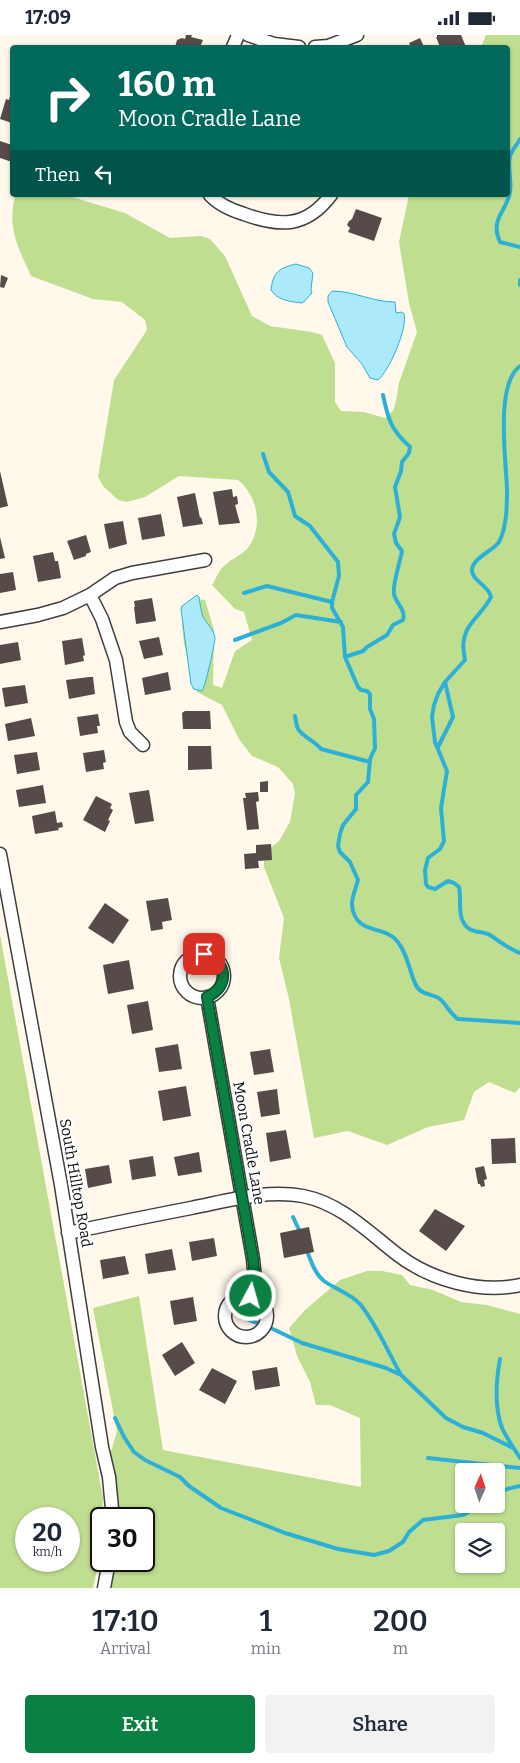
<!DOCTYPE html>
<style>
body{margin:0;font-family:Bitter,serif;background:#f2f2f3;color:#1f2937;height:100vh;display:flex;flex-direction:column;font-size:19px;white-space:nowrap}
*{box-sizing:border-box;margin:0}
p{font-size:16px;color:#747a83}
.icon{flex:none;width:28px;height:28px;fill:none;stroke:currentColor;stroke-width:2;stroke-linecap:round;stroke-linejoin:round}
.map{position:relative;height:1553px;overflow:hidden}
.details{display:flex;flex-direction:column;background:#fff;flex:1}
.details>*{flex:none}
.guide{position:absolute;left:10px;top:10px;width:500px;height:152px;border-radius:5px;box-shadow:0 1px 4px #0004;background:#00695c;color:#fff;overflow:hidden}
.needle{width:32px;rotate:3deg}
.fabs{position:absolute;left:455px;top:1428px;display:grid;gap:10px}
.fabs a{display:grid;place-items:center;width:50px;height:50px;border-radius:5px;background:#fff;box-shadow:0 1px 4px #0004;font-size:25px}
.speed{position:absolute;left:15px;top:1472px;display:flex;gap:10px;font-size:25px;font-weight:700;text-align:center}
.speed>*{display:grid;place-content:center;width:65px;height:65px;border-radius:50%;background:#fff;box-shadow:0 1px 4px #0004;line-height:1}
.speed small{font-size:12px;font-weight:400}
.speed .limit{border:2px solid #111;border-radius:8px;background:#fff;color:#111}
.pin{position:absolute;display:grid;place-items:center;width:42px;height:42px;color:#fff;margin:-21px;border-radius:10px;box-shadow:0 2px 8px #0006}
.me{position:absolute;width:55px;margin:-28px;rotate:6deg;stroke-linejoin:round;filter:drop-shadow(0 0 4px #0008)}
.turn{display:flex;align-items:center;gap:18px;height:105px;padding:0 25px;font-size:22px}
.turn .icon{width:65px;height:65px;stroke-width:2.5}
.turn b{display:block;font-size:35px;line-height:42px}
.then{display:flex;align-items:center;height:48px;padding:0 25px;background:#0003;gap:10px;font-size:19px}
.eta{display:flex;justify-content:space-evenly;align-items:center;height:85px;text-align:center}
.eta b{font-size:30px;font-weight:600;line-height:35px}
.button{display:flex;gap:10px;margin-top:auto;padding:10px 25px}
.button a{flex:1;height:58px;border-radius:5px;background:#0b8043;color:#fff;font-size:20px;font-weight:600;line-height:58px;text-align:center}
.button a+a{background:#f2f2f3;color:#1f2937}
.status{display:flex;justify-content:space-between;align-items:center;height:35px;padding:0 25px;background:#fff;direction:ltr}
.status svg{height:14px;fill:currentColor}
.map>svg:first-child{display:block}
</style>
<div class="status"><b>17:09</b><svg viewBox="0 0 49 12"><path d="M0 12V9h3v3zM5 12V6h3v6zM10 12V3h3v9zM15 12V0h3v12zM26 1h20v11H26zM47 4h2v5h-2z"/></svg></div>
<div class="map">
<svg width="520" height="1553" viewBox="0 0 520 1553">
<rect width="100%" height="100%" fill="#fff8eb"/>
<path fill="#c0de90" fill-rule="evenodd" d="M486,0H520V1052L515,1058L489,1047L474,1057L464,1085L428,1092L387,1110L348,1096L314,1103L289,964L279,923L284,883L264,832V823L269,814L279,806L290,787L295,758L293,749L278,732L252,721L239,704L222,670L197,657L184,609L182,589L186,569L195,564L205,565L214,595L213,650L222,653L235,616L252,605L244,577L235,574L212,550C216,544 218,537 222,533C229,525 240,521 247,514C264,493 258,461 238,445L179,441L145,462L127,467L118,465L104,452L98,442L114,345L147,295L145,285L122,267L93,264L31,241C18,212 7,193 15,161L29,160L69,161L125,178L170,203L201,201L210,204L225,221L252,281L270,291L312,297L322,300L335,328V367L341,376L364,377L385,383L393,376L396,366L399,348L417,297L409,268L399,207L409,160H508V12H481Z
M0,900L103,1463L101,1519L93,1553H0ZM26,1484H69V1526H26Z
M367,1236H382L402,1240L410,1250L433,1255L461,1267L487,1270L520,1279V1553H110L115,1526H144V1484H119L110,1420L117,1396L93,1273L139,1261L163,1415L361,1452L360,1383L330,1370H316L310,1347L297,1321L289,1293L305,1275L340,1245ZM464,1436H496V1469H464ZM464,1496H496V1529H464Z"/>
<path fill="#aceafb" stroke="#2db0d7" d="M296,229L309,233L313,238L311,254L312,258C308,261 307,265 302,268C291,267 277,265 271,255C273,237 279,233 296,229Z
M332,256C354,256 373,267 395,267L396,278L402,277L404,279C408,293 389,336 378,345L370,343L362,329L347,312L328,267V261Z
M197,560L199,562C200,569 201,576 203,582C207,589 214,595 215,603C215,608 205,653 202,656L194,654L191,649L181,574L182,571Z"/>
<g fill="none" stroke-linecap="round" stroke-linejoin="round">
<path stroke="#2db0d7" stroke-width="4" d="M520,104C517,110 512,115 510,121C507,132 512,145 510,156C508,176 489,183 500,207L520,212
M520,245V250
M520,331C495,349 506,425 507,454C507,470 507,492 499,507C493,516 474,522 472,534C471,546 489,550 491,562C484,577 466,588 464,605C462,611 464,618 465,625L445,647L438,659L434,670L432,682L435,707L447,736L441,773L444,806L440,814L428,823L425,835L426,849L428,852L435,854L448,846L454,848L459,852C462,865 456,883 468,893C474,898 483,896 490,900C500,907 509,914 520,918
M263,419L269,437L288,457L295,481L310,491L338,527L339,541L332,567V573L343,592L345,622L358,652L361,655L367,656L370,659V674L374,684L375,713L370,724L368,747L356,760V774L343,790L340,799L338,811L340,817L350,827L358,845C355,857 348,868 355,881C363,898 386,892 397,906C407,917 409,935 415,948C419,960 431,958 440,964C447,970 450,979 458,984L520,988
M244,558L267,551L332,567
M235,605L281,588L296,580L341,587
M345,622L363,616L367,612L387,600L393,590L403,585C406,574 396,569 394,559C392,551 400,527 402,516L396,508L394,499L400,482L395,452L401,436L402,427L409,418L410,412C391,395 388,384 383,360
M295,681C296,685 296,690 298,694C303,702 315,706 321,714L370,727
M438,712L453,682L445,647
M293,1182L300,1197
M307,1216C311,1226 315,1239 324,1246C335,1254 351,1259 360,1269C377,1290 388,1317 401,1340
M249,1285L275,1295L302,1308L386,1333L401,1340L446,1383L463,1392L483,1398L513,1413
M500,1324C496,1346 494,1371 502,1393C507,1404 514,1413 520,1423
M115,1383L124,1402L134,1417L145,1425L180,1442L189,1451L221,1473L285,1498L338,1514L374,1520L389,1516L403,1507L409,1497L423,1485L463,1480L483,1469
M428,1423L520,1433
M496,1459L507,1454L520,1451"/>
</g>
<path fill="#564b48" d="M186,0H192L191,2L203,5L200,12H169L170,10L175,12L177,5L182,3L185,4Z
M437,0H461L466,12H440L436,2H437Z
M420,3L424,12H411L409,8Z
M12,54V88L0,84L6,64L9,65Z
M0,106L12,110V127L0,123Z
M356,174L382,183L374,206L348,197L350,193L347,190L349,186L352,184Z
M1,240L8,243L4,253L0,252Z
M0,436L8,471L0,473Z
M232,454L233,462L237,461L238,469L235,470L240,488L219,490L213,457Z
M195,458L200,483L201,482L203,489L183,492L177,462Z
M161,479L165,501L142,505L138,483Z
M123,486L127,509L109,514L104,489Z
M86,500L91,517L86,519V521L74,525L67,506Z
M0,502L5,523L0,524Z
M53,517L55,526H58L61,543L38,547L33,521Z
M13,537L16,555L0,558V539Z
M152,563L156,586L136,589L134,572H135L134,566Z
M159,602L163,620L144,624L139,606Z
M82,603L85,620L83,621L84,626L65,630L62,606Z
M18,607L21,625L0,629V610Z
M168,637L171,655L145,660L142,643Z
M89,642H93L95,659L69,664L66,645Z
M25,650L28,668L5,672L2,653Z
M185,676H210L211,694H183L182,678Z
M98,679L100,691H97L98,698L80,701L77,682Z
M31,683L35,701L8,706L5,689Z
M188,711H211L212,734L188,735Z
M104,715L106,727L103,728L104,734L86,737L83,718Z
M37,717L40,735L17,739L14,720Z
M268,746V757H260V747Z
M43,750L46,768L19,772L16,755Z
M149,755L154,786L135,789L129,758Z
M258,757L259,766L256,767L259,794L247,795L243,763H246L245,758Z
M96,761L112,769L110,773L113,775L108,785L110,786L105,797L83,785Z
M55,776L57,788L62,787L63,792L58,793L59,795L35,799L32,781Z
M271,809L272,825L258,826L259,833L245,834L244,819L256,818V810Z
M168,863L172,885L162,887L163,894L151,896L146,866Z
M105,868L129,885L113,909L88,893Z
M129,925L134,954L108,959L103,930Z
M148,966L153,995L132,999L127,970Z
M178,1009L182,1034L159,1037L155,1013Z
M270,1014L274,1037L254,1040L250,1017Z
M186,1051L191,1081L163,1086L158,1056Z
M277,1054L280,1079L261,1082L257,1057Z
M286,1095L291,1123L270,1127L266,1098Z
M515,1103L516,1128L492,1129L491,1104Z
M199,1117L202,1137L178,1141L174,1122Z
M153,1121L156,1141L132,1145L129,1125Z
M109,1130L112,1148L88,1153L85,1134Z
M484,1131L487,1144L484,1145L485,1151L481,1152L480,1149H478L475,1133Z
M435,1174L465,1191L446,1216L419,1196Z
M309,1192L314,1217L284,1223L280,1198Z
M214,1203L217,1221L192,1226L189,1207Z
M172,1214L176,1235L148,1239L145,1219Z
M125,1221L129,1239L103,1244L100,1225Z
M193,1262L197,1286L174,1290L170,1266Z
M182,1307L195,1328L175,1341L162,1320Z
M277,1332L280,1351L255,1355L252,1336Z
M212,1333L237,1346L225,1369L199,1355Z"/>
<g fill="none" stroke-linecap="round" stroke-linejoin="round">
<g stroke="#3f3f3f" stroke-width="15">
<path id="minor" d="M248,0L274,9L299,12
M233,12L238,0
M315,12L328,11L357,0
M210,160C219,170 231,175 244,179C280,192 306,193 331,160
M90,560L102,584L116,625L126,687L130,697L143,710
M0,587L38,580L63,573L90,560L115,543L132,538L205,525
M0,819L61,1150L102,1412L109,1442L113,1484
M180 941a22 22 0 1 1 44 0a22 22 0 1 1-44 0Z
M207,962L253,1224L255,1244L251,1261
M68,1198C109,1189 150,1181 191,1173C227,1166 266,1154 303,1161C342,1169 368,1197 398,1220C431,1245 480,1259 520,1250
M225 1281a21 21 0 1 1 42 0a21 21 0 1 1-42 0Z
M104,1553L109,1526"/>
</g>
<use href="#minor" stroke="#fff" stroke-width="12"/>
</g>
<g fill="none" stroke-linecap="round" stroke-linejoin="round">
<g stroke="#07532c" stroke-width="12">
<path id="route" d="M204,919C228,926 230,952 207,962L253,1224L255,1244L251,1261"/>
</g>
<use href="#route" stroke="#0b8043" stroke-width="9"/>
</g>
<g text-anchor="middle" stroke-width="5" stroke-linejoin="round" paint-order="stroke">
<g font-size="15" fill="#0c0c0c" stroke="#fff">
<text transform="translate(249 1108) rotate(80)" y="5">Moon Cradle Lane</text>
<text transform="translate(76 1148) rotate(80)" y="5">South Hilltop Road</text>
</g>
</g>
</svg>
<div class="fabs">
<a><svg class="needle" viewBox="-14 -14 28 28"><path d="M0-13l5 13h-10z" fill="#e53935"/><path d="M0 13l5-13h-10z" fill="#747a83"/></svg></a>
<a><svg class="icon" aria-label="layers" viewBox="0 0 24 24"><path d="M12 4l9 5-9 5-9-5zM3 14l9 5 9-5"/></svg></a>
</div>
<div class="speed"><div>20<small>km/h</small></div><div class="limit">30</div></div>
<div class="pin" style="left:204px;top:919px;background:#d93025"><svg class="icon" aria-label="arrive" viewBox="0 0 24 24"><path d="M6 21V4h12l-3 4 3 4H6"/></svg></div>
<svg class="me" style="left:251px;top:1261px" viewBox="-20 -20 40 40"><circle r="17" fill="#0b8043" stroke="#fff" stroke-width="3"/><path d="M0-11L8 9 0 5-8 9z" fill="#fff"/></svg>
<div class="guide">
<div class="turn"><svg class="icon" aria-label="right" viewBox="0 0 24 24"><path d="M7 20v-9h11M14 6l5 5-5 5"/></svg><div><b>160 m</b>Moon Cradle Lane</div></div>
<div class="then">Then<svg class="icon" aria-label="left" viewBox="0 0 24 24"><path d="M17 20v-9H6M10 6l-5 5 5 5"/></svg></div>
</div>
</div>
<section class="details">
<div class="eta">
<div><b>17:10</b><p>Arrival</p></div>
<div><b>1</b><p>min</p></div>
<div><b>200</b><p>m</p></div>
</div>
<div class="button"><a>Exit</a><a>Share</a></div>
</section>
